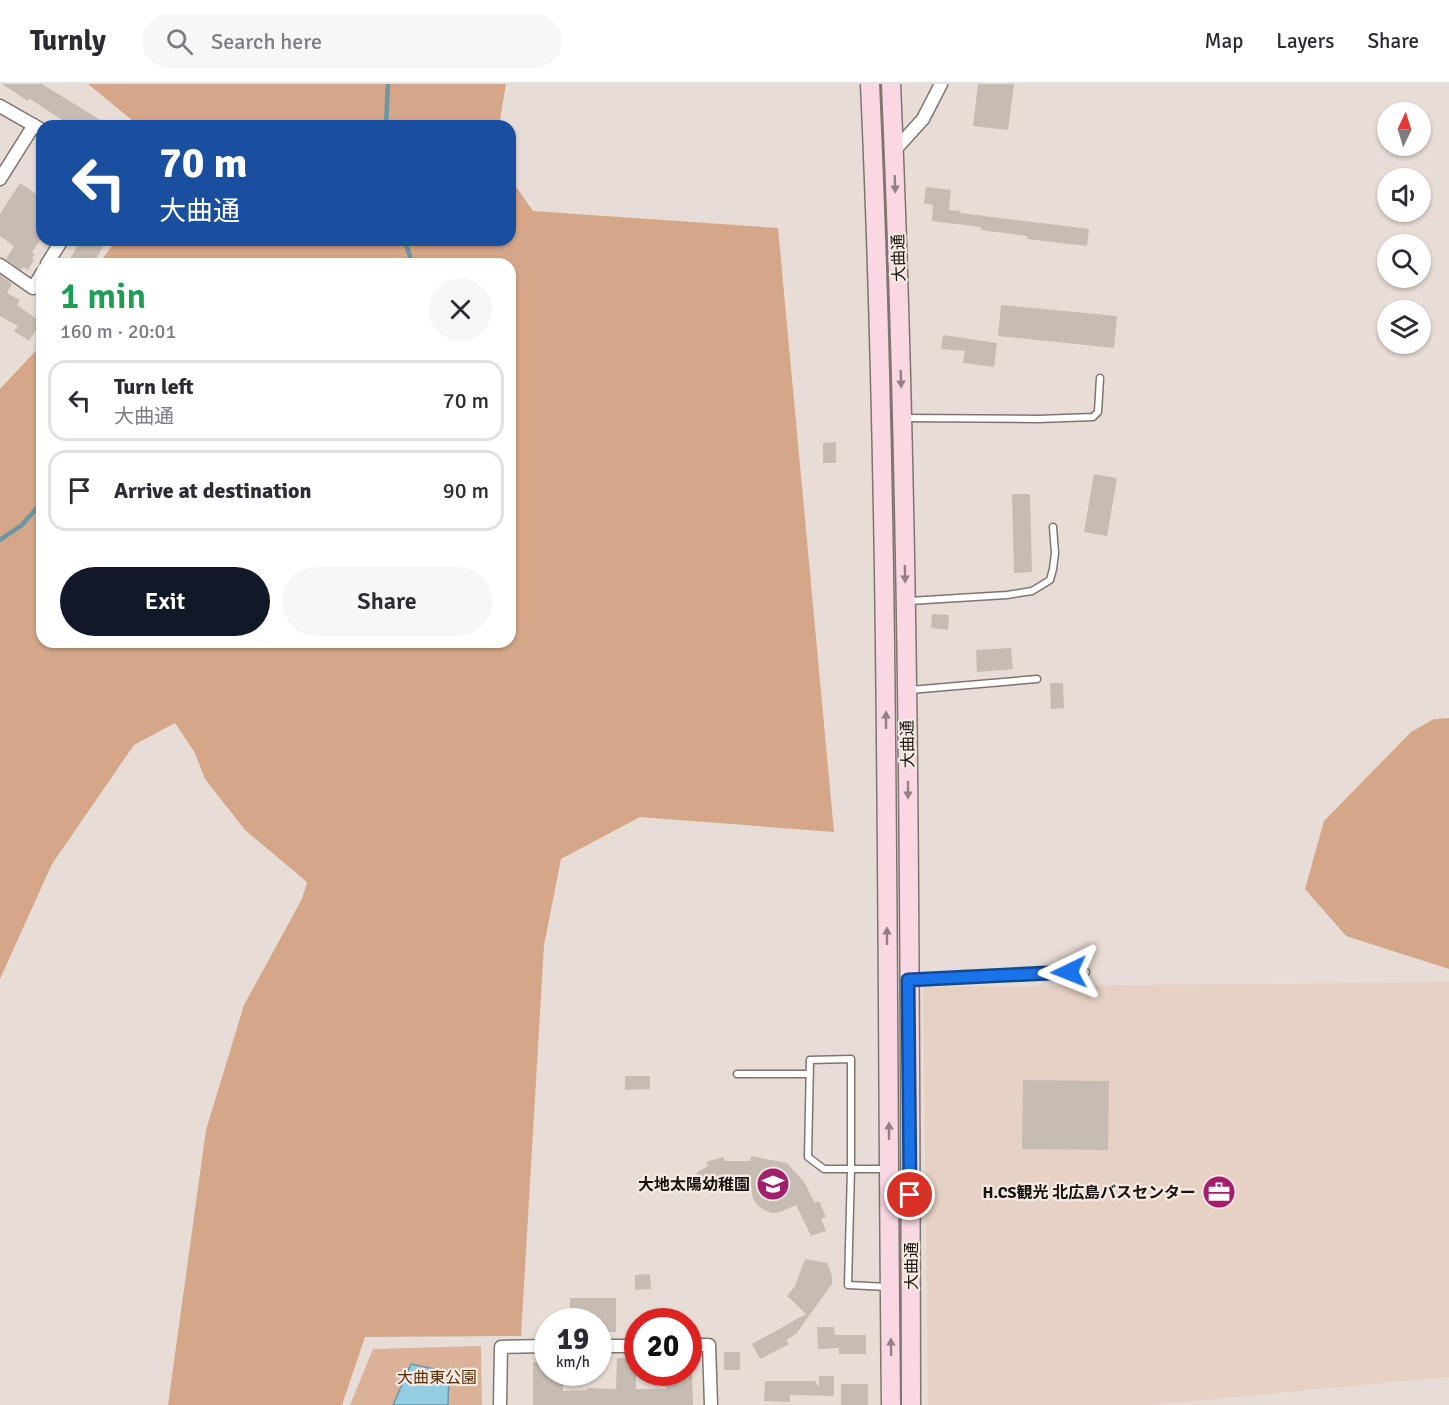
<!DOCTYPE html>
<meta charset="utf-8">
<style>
body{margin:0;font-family:Signika,"Noto Sans JP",sans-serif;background:#f7f7f7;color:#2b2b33;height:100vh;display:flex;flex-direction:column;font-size:22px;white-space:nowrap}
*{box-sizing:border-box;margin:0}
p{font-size:20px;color:#7c7c81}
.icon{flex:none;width:33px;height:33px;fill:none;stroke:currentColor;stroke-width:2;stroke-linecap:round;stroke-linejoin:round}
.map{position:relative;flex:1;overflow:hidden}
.sheet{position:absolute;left:36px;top:174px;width:480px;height:390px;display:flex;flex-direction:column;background:#fff;border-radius:18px;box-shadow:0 2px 4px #0004}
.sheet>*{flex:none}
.hud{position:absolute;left:36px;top:36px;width:480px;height:126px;border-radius:18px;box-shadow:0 2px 4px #0004;background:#1a4fa0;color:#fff;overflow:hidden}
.needle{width:39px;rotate:4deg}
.tools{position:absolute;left:1377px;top:18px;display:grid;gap:12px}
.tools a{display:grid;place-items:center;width:54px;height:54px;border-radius:50%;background:#fff;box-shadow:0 2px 4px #0004;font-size:30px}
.speed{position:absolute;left:534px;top:1224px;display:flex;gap:12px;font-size:30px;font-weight:700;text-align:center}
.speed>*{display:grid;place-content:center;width:78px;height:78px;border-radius:50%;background:#fff;box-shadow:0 2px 4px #0004;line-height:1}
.speed small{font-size:15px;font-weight:400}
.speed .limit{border:9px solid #d22;background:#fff;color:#111}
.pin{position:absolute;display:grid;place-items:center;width:51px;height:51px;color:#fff;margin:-26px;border:3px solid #fff;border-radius:50%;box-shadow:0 2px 6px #0007}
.me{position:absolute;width:66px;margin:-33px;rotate:268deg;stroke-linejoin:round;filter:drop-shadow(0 0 4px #0008)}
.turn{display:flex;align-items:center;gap:21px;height:126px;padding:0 24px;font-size:27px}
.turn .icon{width:78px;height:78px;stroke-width:2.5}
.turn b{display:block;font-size:42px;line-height:51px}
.round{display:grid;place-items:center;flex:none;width:63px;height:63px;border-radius:32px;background:#f7f7f7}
.summary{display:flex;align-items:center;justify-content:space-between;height:102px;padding:0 24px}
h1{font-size:36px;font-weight:600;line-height:45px;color:#1e9e55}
.button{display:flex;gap:12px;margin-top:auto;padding:12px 24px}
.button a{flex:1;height:69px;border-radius:36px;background:#111827;color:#fff;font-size:24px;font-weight:600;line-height:69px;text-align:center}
.button a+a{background:#f7f7f7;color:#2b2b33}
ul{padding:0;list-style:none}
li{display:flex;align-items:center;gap:18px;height:81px;margin:0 12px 9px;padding:0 12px;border:3px solid #e1e1e2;border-radius:18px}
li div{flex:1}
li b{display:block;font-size:22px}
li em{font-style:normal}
header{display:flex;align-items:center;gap:36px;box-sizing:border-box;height:84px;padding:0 30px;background:#fff;border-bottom:2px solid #e1e1e2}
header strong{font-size:28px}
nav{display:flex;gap:33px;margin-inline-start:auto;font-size:21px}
.search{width:420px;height:54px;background:#f7f7f7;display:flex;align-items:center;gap:15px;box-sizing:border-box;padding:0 21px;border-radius:33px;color:#7c7c81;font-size:22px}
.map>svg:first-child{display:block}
</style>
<header>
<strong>Turnly</strong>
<div class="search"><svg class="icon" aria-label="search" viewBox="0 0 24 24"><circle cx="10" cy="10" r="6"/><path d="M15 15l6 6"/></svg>Search here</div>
<nav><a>Map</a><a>Layers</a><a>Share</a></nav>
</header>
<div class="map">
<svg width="1449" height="1321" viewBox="0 0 1449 1321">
<rect width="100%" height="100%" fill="#e8ddd6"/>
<path fill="#e7d1c4" d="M1449,898V1293L1151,1321H928L923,903Z"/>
<path fill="#dbb297" d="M481,1262L482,1321H350L373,1265Z"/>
<path fill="#d5a788" d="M88,0H506L499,42H139Z
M510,94L533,127L778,144L834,748L640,733L561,775L544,861L521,1252L365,1253L342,1321H168L206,1046L244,921L302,815L307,798L245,746L205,695L195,669L175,639L134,661L52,780L0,895V305L42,260V558H510V180H99L116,156H510Z
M1449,634V885L1346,852L1305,805L1324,737L1411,648L1434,635Z"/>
<path fill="#92cde4" stroke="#6d95a4" stroke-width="1.5" d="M411,1280L449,1288L448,1321H393Z"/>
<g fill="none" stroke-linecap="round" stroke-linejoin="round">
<path stroke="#6d95a4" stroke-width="4.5" d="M386,42L388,0
M405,156L412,180
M0,456L22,441L42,418"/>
</g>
<path fill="#c7bcb4" d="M2,0H42L110,42H71L29,14L28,17Z
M978,0H1014L1008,46L973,42Z
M20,99L42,114V153L32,168L35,170L32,174L34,176L28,186L23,183L21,186L6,175L14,162L0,152V130Z
M926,103L951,106L949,126L960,127V129L1089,145L1087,162L1027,155V152L981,146V143L932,137L933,121L924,119Z
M81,156H107L93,180H67Z
M0,191L12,200L7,209L20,216L17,221L41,238L29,257L14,247L18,242L0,232Z
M1001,221L1117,232L1114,264L998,252Z
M943,251L997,259L994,283L963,279L965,267L941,265Z
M836,358V379H823V359Z
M1094,390L1117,394L1107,452L1084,448Z
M1012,410H1030L1032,488L1014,489Z
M932,530L949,531L948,546L931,544Z
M1011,564L1013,585L977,588L976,566Z
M1050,599H1063L1064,624L1051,625Z
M625,992H650V1005L625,1006Z
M1023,996L1109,997L1108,1066L1022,1065Z
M751,1072L787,1079L804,1098L815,1119L819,1117L826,1133L821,1135L826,1147L811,1152L796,1121L780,1128L772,1129L764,1126L757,1121L753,1114L750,1098L722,1097L707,1104L696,1089L708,1082L706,1078L723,1073L725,1077H750Z
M805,1175L827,1179L832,1192V1200L796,1250L786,1256L789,1260L760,1275L752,1260L806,1230L787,1212L795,1202Z
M650,1190L651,1205L635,1206V1191Z
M570,1214H616V1248H598V1238H569Z
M817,1243H834L835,1251H866V1270H839V1264L818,1265Z
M724,1268H740V1286H724Z
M617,1274H636V1305H666L665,1288H692L693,1321H533V1278H548V1288H563V1307L587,1306V1304L616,1305Z
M819,1292H834V1312L790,1311V1318L764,1317L765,1297H815L819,1303Z
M841,1300H868V1321H841Z"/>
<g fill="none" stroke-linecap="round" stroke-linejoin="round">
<g stroke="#7f756f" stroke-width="9">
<path id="lane" d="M903,334L1038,335L1093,333L1098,328L1100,294
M909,517L1007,511L1032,507L1050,496L1053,485L1055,469L1053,443
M910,606L1037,595
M912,895L1086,888
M737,990H810
M888,1203L848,1201L851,1085V975L810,976L808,1073L824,1085H888"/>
</g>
<g stroke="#7f756f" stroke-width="15">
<path id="street" d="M0,22L42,46
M894,67L923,35L941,0
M0,95L34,41
M47,180L62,156
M0,181L33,204L42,189
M688,1261H709L711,1321
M598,1262H638
M500,1321L501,1263L548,1262"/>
</g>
<g stroke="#7f756f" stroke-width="21">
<path id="secondary" d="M870,0C890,440 886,881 891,1321
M891,0C910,440 910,881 911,1321"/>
</g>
<use href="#lane" stroke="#fff" stroke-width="6"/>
<use href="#street" stroke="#fff" stroke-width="12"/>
<use href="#secondary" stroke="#fad8e3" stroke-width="18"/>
</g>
<defs><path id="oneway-solid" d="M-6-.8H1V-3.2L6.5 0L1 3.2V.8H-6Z" transform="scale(1.5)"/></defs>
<g fill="#947f84">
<use href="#oneway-solid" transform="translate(895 100) rotate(88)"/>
<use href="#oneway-solid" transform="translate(901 295) rotate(88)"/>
<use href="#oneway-solid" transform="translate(905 490) rotate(89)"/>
<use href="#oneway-solid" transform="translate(886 636) rotate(-90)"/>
<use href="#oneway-solid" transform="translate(908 706) rotate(90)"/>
<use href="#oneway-solid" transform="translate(887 852) rotate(-90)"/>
<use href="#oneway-solid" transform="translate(889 1047) rotate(-90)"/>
<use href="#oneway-solid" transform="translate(891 1263) rotate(-91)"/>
</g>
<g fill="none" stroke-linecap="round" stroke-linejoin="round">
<g stroke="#114b97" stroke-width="15">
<path id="route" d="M910,1111L908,896L1069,888"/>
</g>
<use href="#route" stroke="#1a73e8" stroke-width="10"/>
</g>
<defs>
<g id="school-disc" transform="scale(1.725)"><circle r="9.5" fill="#a31e6b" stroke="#f6eae3"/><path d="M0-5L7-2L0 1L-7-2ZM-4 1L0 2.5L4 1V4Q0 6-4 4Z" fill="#fff"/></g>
<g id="office-disc" transform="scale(1.725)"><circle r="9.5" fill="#a31e6b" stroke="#f6eae3"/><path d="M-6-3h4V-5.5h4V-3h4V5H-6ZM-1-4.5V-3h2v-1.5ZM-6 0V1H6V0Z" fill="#fff"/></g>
</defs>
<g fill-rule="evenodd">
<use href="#school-disc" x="773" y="1100"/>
<use href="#office-disc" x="1219" y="1108"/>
</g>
<g text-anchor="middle" stroke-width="4.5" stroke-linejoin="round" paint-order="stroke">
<g font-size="16" fill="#171310" stroke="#f6eae3">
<text transform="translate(898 174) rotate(-92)" y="6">大曲通</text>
<text transform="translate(907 660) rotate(-91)" y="6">大曲通</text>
<text transform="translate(911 1182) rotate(-90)" y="6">大曲通</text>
</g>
<g font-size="16" font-weight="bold" fill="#171310" stroke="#f6eae3" text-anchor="end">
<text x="750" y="1106">大地太陽幼稚園</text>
<text x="1196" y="1114">H.CS観光 北広島バスセンター</text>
</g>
<g font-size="16" fill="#592d08" stroke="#f6eae3">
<text x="437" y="1299">大曲東公園</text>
</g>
</g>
</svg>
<div class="tools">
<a><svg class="needle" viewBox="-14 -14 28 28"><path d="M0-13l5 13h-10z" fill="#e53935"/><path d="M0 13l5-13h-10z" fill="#7c7c81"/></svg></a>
<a><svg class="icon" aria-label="sound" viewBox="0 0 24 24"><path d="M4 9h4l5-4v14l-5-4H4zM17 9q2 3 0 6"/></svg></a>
<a><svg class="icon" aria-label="search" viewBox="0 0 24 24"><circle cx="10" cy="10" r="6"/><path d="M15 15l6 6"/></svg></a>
<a><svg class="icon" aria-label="layers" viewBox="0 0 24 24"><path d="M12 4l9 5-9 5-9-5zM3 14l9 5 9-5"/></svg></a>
</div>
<div class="speed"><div>19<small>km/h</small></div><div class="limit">20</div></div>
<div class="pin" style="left:910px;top:1111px;background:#d93025"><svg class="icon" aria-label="arrive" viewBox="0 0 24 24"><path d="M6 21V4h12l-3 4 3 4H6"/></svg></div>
<svg class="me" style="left:1069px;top:888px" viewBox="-20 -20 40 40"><path d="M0-17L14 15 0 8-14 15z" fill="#1a73e8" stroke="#fff" stroke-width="4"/></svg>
<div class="hud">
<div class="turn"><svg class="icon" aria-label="left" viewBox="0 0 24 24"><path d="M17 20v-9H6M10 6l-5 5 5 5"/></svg><div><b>70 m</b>大曲通</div></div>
</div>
<section class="sheet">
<div class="summary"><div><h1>1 min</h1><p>160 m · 20:01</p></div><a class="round"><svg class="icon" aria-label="close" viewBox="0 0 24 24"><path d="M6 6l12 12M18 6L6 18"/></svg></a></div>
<ul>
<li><svg class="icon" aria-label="left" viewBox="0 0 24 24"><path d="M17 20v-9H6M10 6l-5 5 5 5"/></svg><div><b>Turn left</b><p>大曲通</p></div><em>70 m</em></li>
<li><svg class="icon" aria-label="arrive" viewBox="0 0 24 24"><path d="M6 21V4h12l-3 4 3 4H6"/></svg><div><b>Arrive at destination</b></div><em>90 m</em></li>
</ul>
<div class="button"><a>Exit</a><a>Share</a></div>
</section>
</div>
